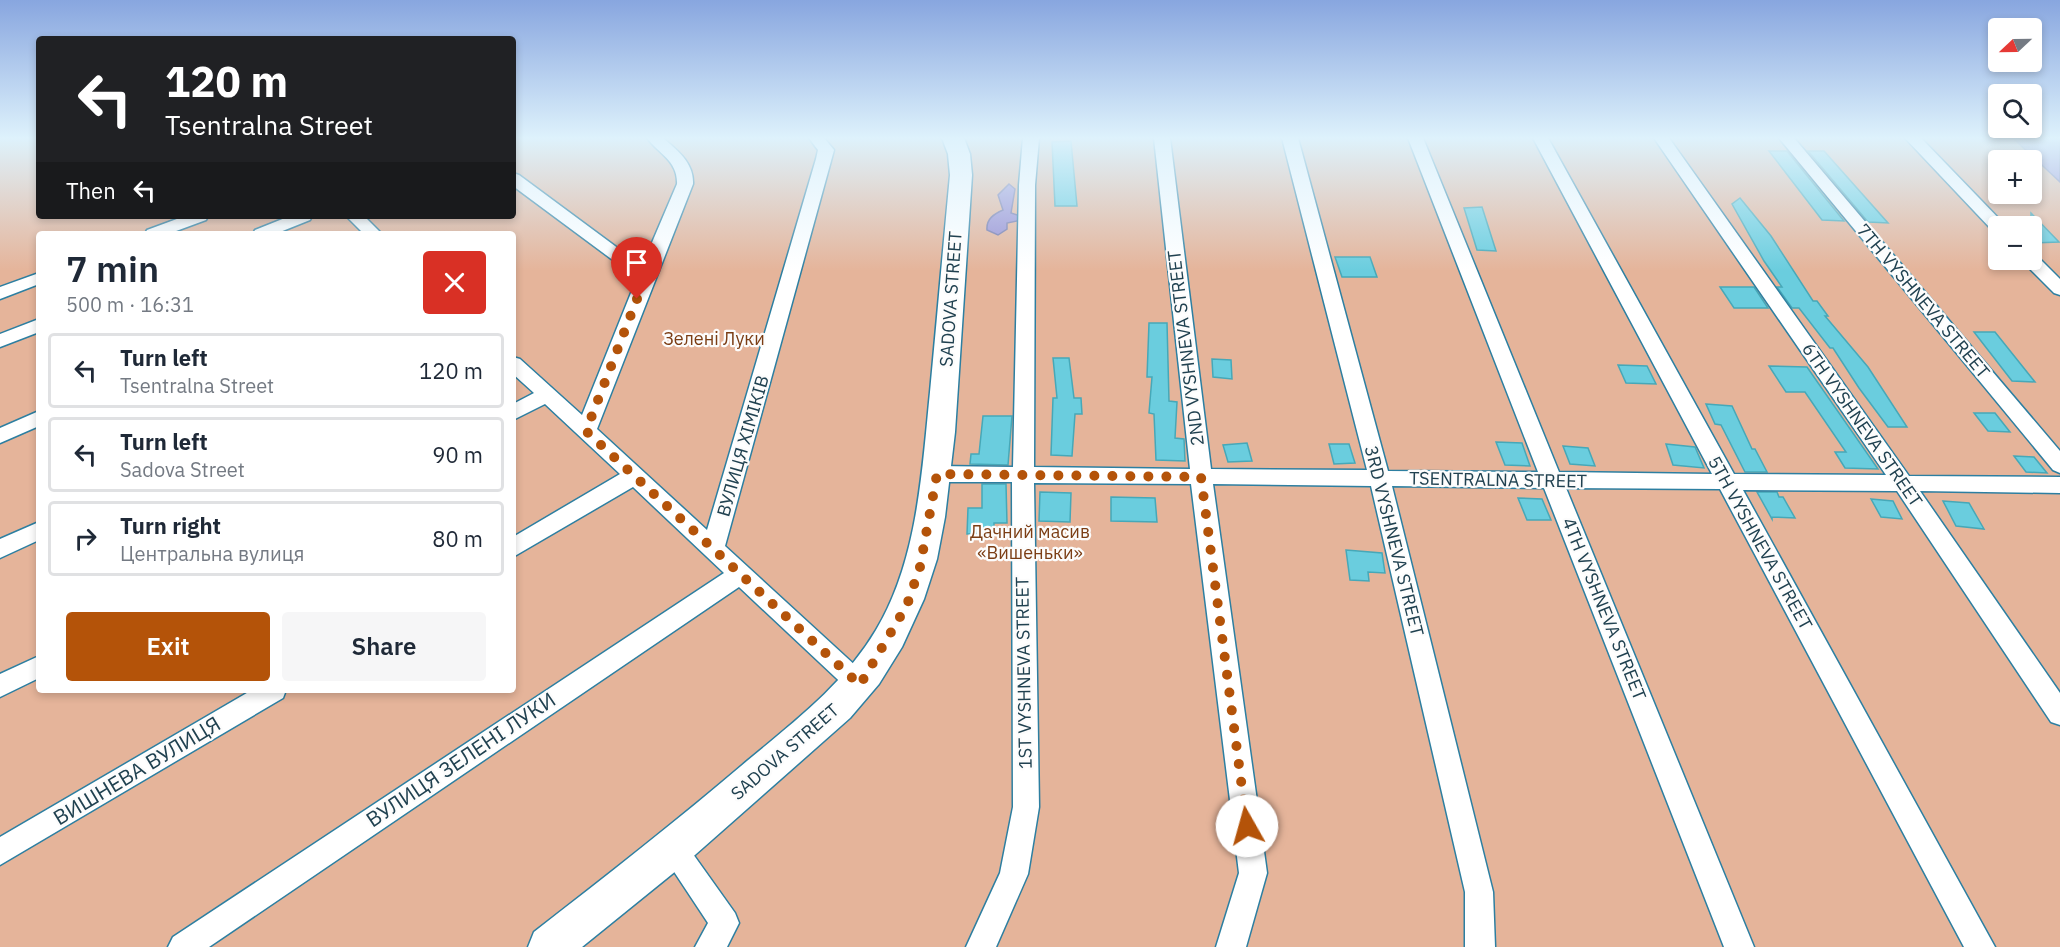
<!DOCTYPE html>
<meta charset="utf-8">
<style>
body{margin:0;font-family:"IBM Plex Sans",sans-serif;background:#f6f6f7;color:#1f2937;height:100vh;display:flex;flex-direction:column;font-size:22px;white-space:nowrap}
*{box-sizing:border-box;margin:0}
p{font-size:20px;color:#747a83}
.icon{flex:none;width:33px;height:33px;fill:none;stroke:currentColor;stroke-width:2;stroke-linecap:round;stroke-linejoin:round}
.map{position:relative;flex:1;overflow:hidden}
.side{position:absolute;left:36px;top:231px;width:480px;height:462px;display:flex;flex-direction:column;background:#fff;border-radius:6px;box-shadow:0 3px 9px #0003}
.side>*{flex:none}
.top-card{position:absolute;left:36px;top:36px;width:480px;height:183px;border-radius:6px;box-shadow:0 3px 9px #0003;background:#202124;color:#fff;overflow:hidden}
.needle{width:39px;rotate:248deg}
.controls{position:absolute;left:1988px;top:18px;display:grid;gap:12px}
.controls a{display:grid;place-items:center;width:54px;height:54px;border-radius:6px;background:#fff;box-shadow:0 3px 9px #0003;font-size:30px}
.pin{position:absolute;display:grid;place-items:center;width:51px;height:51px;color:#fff;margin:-62px -26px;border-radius:50% 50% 50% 0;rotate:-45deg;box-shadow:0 0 6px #0007}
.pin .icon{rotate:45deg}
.me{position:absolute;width:66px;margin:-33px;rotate:353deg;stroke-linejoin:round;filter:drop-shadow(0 0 4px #0008)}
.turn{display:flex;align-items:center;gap:21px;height:126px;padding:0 30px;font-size:27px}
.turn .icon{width:78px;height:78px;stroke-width:2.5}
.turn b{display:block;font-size:42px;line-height:51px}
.then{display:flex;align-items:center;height:57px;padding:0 30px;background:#0003;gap:12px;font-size:22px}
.round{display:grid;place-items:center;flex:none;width:63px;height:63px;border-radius:6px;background:#f6f6f7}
.summary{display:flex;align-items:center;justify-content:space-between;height:102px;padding:0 30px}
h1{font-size:36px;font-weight:600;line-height:45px}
.button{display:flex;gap:12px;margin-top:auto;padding:12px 30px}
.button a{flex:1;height:69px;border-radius:6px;background:#b45309;color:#fff;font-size:24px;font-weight:600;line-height:69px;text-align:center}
.button a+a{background:#f6f6f7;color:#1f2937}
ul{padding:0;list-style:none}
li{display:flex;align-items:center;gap:18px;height:75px;margin:0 12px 9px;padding:0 18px;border:3px solid #e0e1e3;border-radius:6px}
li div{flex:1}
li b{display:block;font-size:22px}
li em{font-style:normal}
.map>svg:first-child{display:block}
</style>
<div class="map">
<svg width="2060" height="947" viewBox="0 0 2060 947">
<rect width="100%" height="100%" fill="#b6e2f9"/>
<path fill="#e5b49a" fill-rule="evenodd" d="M0,138H39V216H513V138H2060V947H0ZM1998,160H2031V194H1998ZM1998,226H2031V260H1998ZM39,234H513V690H39Z"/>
<path fill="#9990d2" stroke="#7578ab" stroke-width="1.5" d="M2013,138H2060V182Z
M1009,184L1015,189L1011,213L1020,216L1021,220L1007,223V229L998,235L987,230C986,219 994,214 1003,210L998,195Z"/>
<path fill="#6acdde" stroke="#46a8b8" stroke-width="1.5" d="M1071,141L1077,206H1055L1052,142Z
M1769,151H1787L1844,221L1822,220Z
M1808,151H1824L1888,223L1868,222Z
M1740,198L1771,236L1813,301H1817L1828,316H1825L1868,367L1907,427H1888L1859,388L1833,348H1830L1799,308H1792L1777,287H1782L1764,261L1732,204Z
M1482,207L1496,251L1477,250L1464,208Z
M2031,213L2059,242L2031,243Z
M1335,257H1370L1377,277H1342Z
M1720,287H1754L1768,308H1734Z
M1149,323H1167L1169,401L1177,402L1175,438L1184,439L1185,461L1156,460L1154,414L1149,413L1152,377H1147Z
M1974,332H1995L2035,382L2012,381Z
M1053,358H1069L1074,398H1081L1082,414H1075L1072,456L1051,455L1053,398H1057Z
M1212,359L1231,360L1232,379L1213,377Z
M1618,365L1647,366L1656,384L1626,383Z
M1769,366L1807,367L1878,469L1845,468L1835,452H1846L1805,392H1786Z
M1706,404L1732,406L1752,449H1755L1767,472H1745L1721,425L1715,424Z
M1974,413H1995L2010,432L1988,431Z
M983,416H1012L1008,465L970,464L971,454H979Z
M1496,442L1522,443L1530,466L1505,465Z
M1247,443L1252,461L1228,462L1223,445Z
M1329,444H1349L1355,463L1334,464Z
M1666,444L1695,447L1704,468L1673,465Z
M1563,446L1588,448L1595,466L1570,464Z
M2014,456L2034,457L2047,473L2026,472Z
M982,484H1006L1007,523H994V533L967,534L968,508H982Z
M1040,492L1071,493L1070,522L1039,521Z
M1757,492H1777L1779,497H1783L1795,518L1772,517V519Z
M1111,497L1155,498L1157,522L1111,521Z
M1518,498L1542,499L1551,520H1527Z
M1871,499L1893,501L1902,519L1881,517Z
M1943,501L1969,503L1984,529L1956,526Z
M1346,550L1382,553L1385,573L1368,572L1369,581L1350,580Z"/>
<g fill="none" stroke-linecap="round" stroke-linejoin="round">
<g stroke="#2d7fa1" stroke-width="3">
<path id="street" d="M647,138H663C678,151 694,163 693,184L597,429L707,530L816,159L818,150L809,138H824L834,150L725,546L869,678L872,685L869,692L860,696L851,692L739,587L209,947H168L173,937L724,573L633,487L513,557V537L620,474L545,404L513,420V404L534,393L513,374V357L520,359L582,415L637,278L513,186V173L519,175L642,266L677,184C678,161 659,154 647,138Z
M1023,138H1039L1035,185L1034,467L1190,469L1154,138H1170L1211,469L1367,470L1282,138H1298L1388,471L1538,472L1408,138H1423L1559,472L1712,474L1533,138H1548L1734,474L1886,475L1654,138H1669L1909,476L2060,477V493L1920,491L2060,693V725L2051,722L1897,491L1743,490L1995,947H1964L1720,489L1566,488L1754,947H1724L1544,488L1392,486L1493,892L1495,947H1465V892L1371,486L1213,484L1267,873L1246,947H1216L1239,873L1191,484L1034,483L1039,807L1028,874L996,947H966L1000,873L1013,807L1012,482H937L930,479L926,474L930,469L937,466L1013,467L1019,185Z
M1779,138H1794L2060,451V473L2053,470Z
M1905,138H1921L2006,226H1998V231L1992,230Z
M185,216H208L206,220L168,234H145L147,230Z
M290,216H312L310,220L275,234H253L255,230Z
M346,216H364L382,234H364Z
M2031,255L2037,256L2060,279V295L2054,293L2025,264L2022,260H2031Z
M39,273V284L0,299V287Z
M39,319V332L0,347V334Z
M39,411V426L0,443V428Z
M39,522V540L0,558V539Z
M39,656V678L0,697V674Z
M252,690H286L283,698L0,865V837Z
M673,836L683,840L735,913L739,923L727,947H695L708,923L659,849L663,840Z"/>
</g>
<g stroke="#2d7fa1" stroke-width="3">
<path id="secondary" d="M942,138H964L970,154L972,175L955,432L945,517L937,559L924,599L902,647L879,684L850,718L687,862L582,947H528L534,932C606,876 678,820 747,761C795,721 844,684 876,630C918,560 922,470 930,392C937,320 943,247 950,175L948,154Z"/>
</g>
<use href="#street" fill="#fff" fill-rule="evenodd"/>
<use href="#secondary" fill="#fff" fill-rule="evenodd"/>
</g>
<linearGradient id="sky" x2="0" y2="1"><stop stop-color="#88a6df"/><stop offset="0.51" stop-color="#def2fc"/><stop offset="1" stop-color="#def2fc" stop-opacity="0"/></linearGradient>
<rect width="2060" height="271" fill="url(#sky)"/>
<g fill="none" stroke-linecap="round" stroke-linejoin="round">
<path stroke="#b45309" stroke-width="10" stroke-dasharray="0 18" d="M637,299L586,431L860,685L907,605L920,567L937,474L1201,477L1247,826"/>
</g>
<g text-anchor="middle" stroke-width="4.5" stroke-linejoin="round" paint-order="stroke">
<g font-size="18" fill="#204150" stroke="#fcfcfc">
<text transform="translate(951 299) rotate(-86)" y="6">SADOVA STREET</text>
<text transform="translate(1923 301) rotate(50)" y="6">7TH VYSHNEVA STREET</text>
<text transform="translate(1186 348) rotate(-97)" y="6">2ND VYSHNEVA STREET</text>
<text transform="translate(1862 425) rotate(55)" y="6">6TH VYSHNEVA STREET</text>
<text transform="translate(743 446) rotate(-74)" y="6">ВУЛИЦЯ ХІМІКІВ</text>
<text transform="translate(1498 480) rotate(1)" y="6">TSENTRALNA STREET</text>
<text transform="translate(1394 541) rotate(76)" y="6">3RD VYSHNEVA STREET</text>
<text transform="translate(1760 543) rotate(61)" y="6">5TH VYSHNEVA STREET</text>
<text transform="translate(1604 609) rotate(68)" y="6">4TH VYSHNEVA STREET</text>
<text transform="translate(1024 673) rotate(-91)" y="6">1ST VYSHNEVA STREET</text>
<text transform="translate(785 752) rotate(-41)" y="6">SADOVA STREET</text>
</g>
<g font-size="18" fill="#7b3d14" stroke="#fcfcfc">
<text x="714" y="345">Зелені Луки</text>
<text x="1030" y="538">Дачний масив<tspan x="1030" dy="21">«Вишеньки»</tspan></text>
</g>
<g font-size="21" fill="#204150" stroke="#fcfcfc">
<text transform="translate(461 760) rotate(-34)" y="7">ВУЛИЦЯ ЗЕЛЕНІ ЛУКИ</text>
<text transform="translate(137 771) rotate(-31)" y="7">ВИШНЕВА ВУЛИЦЯ</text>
</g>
</g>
</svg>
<div class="controls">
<a><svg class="needle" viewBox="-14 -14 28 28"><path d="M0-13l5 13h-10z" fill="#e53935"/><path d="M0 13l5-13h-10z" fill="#747a83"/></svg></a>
<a><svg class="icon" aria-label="search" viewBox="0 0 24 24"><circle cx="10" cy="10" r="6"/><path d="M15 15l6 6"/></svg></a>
<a>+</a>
<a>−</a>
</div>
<div class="pin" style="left:637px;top:299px;background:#d93025"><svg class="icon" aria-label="arrive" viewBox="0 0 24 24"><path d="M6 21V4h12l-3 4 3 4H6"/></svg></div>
<svg class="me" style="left:1247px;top:826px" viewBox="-20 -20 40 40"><circle r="19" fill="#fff"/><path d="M0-13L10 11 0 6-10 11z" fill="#b45309"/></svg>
<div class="top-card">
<div class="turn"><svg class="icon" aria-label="left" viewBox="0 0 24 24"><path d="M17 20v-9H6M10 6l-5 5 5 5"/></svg><div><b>120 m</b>Tsentralna Street</div></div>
<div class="then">Then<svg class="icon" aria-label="left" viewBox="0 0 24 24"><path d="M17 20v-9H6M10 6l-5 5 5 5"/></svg></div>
</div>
<section class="side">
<div class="summary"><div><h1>7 min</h1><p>500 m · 16:31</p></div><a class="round" style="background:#d93025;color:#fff"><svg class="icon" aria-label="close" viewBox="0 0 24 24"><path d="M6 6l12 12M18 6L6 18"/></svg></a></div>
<ul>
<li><svg class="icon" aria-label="left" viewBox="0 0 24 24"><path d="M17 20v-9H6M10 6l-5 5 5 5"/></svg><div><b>Turn left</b><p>Tsentralna Street</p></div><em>120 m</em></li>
<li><svg class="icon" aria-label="left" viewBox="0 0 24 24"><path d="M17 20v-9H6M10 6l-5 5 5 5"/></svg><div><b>Turn left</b><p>Sadova Street</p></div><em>90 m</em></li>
<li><svg class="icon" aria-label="right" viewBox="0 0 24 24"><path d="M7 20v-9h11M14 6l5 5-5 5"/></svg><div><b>Turn right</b><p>Центральна вулиця</p></div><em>80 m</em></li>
</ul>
<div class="button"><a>Exit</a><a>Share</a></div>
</section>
</div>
